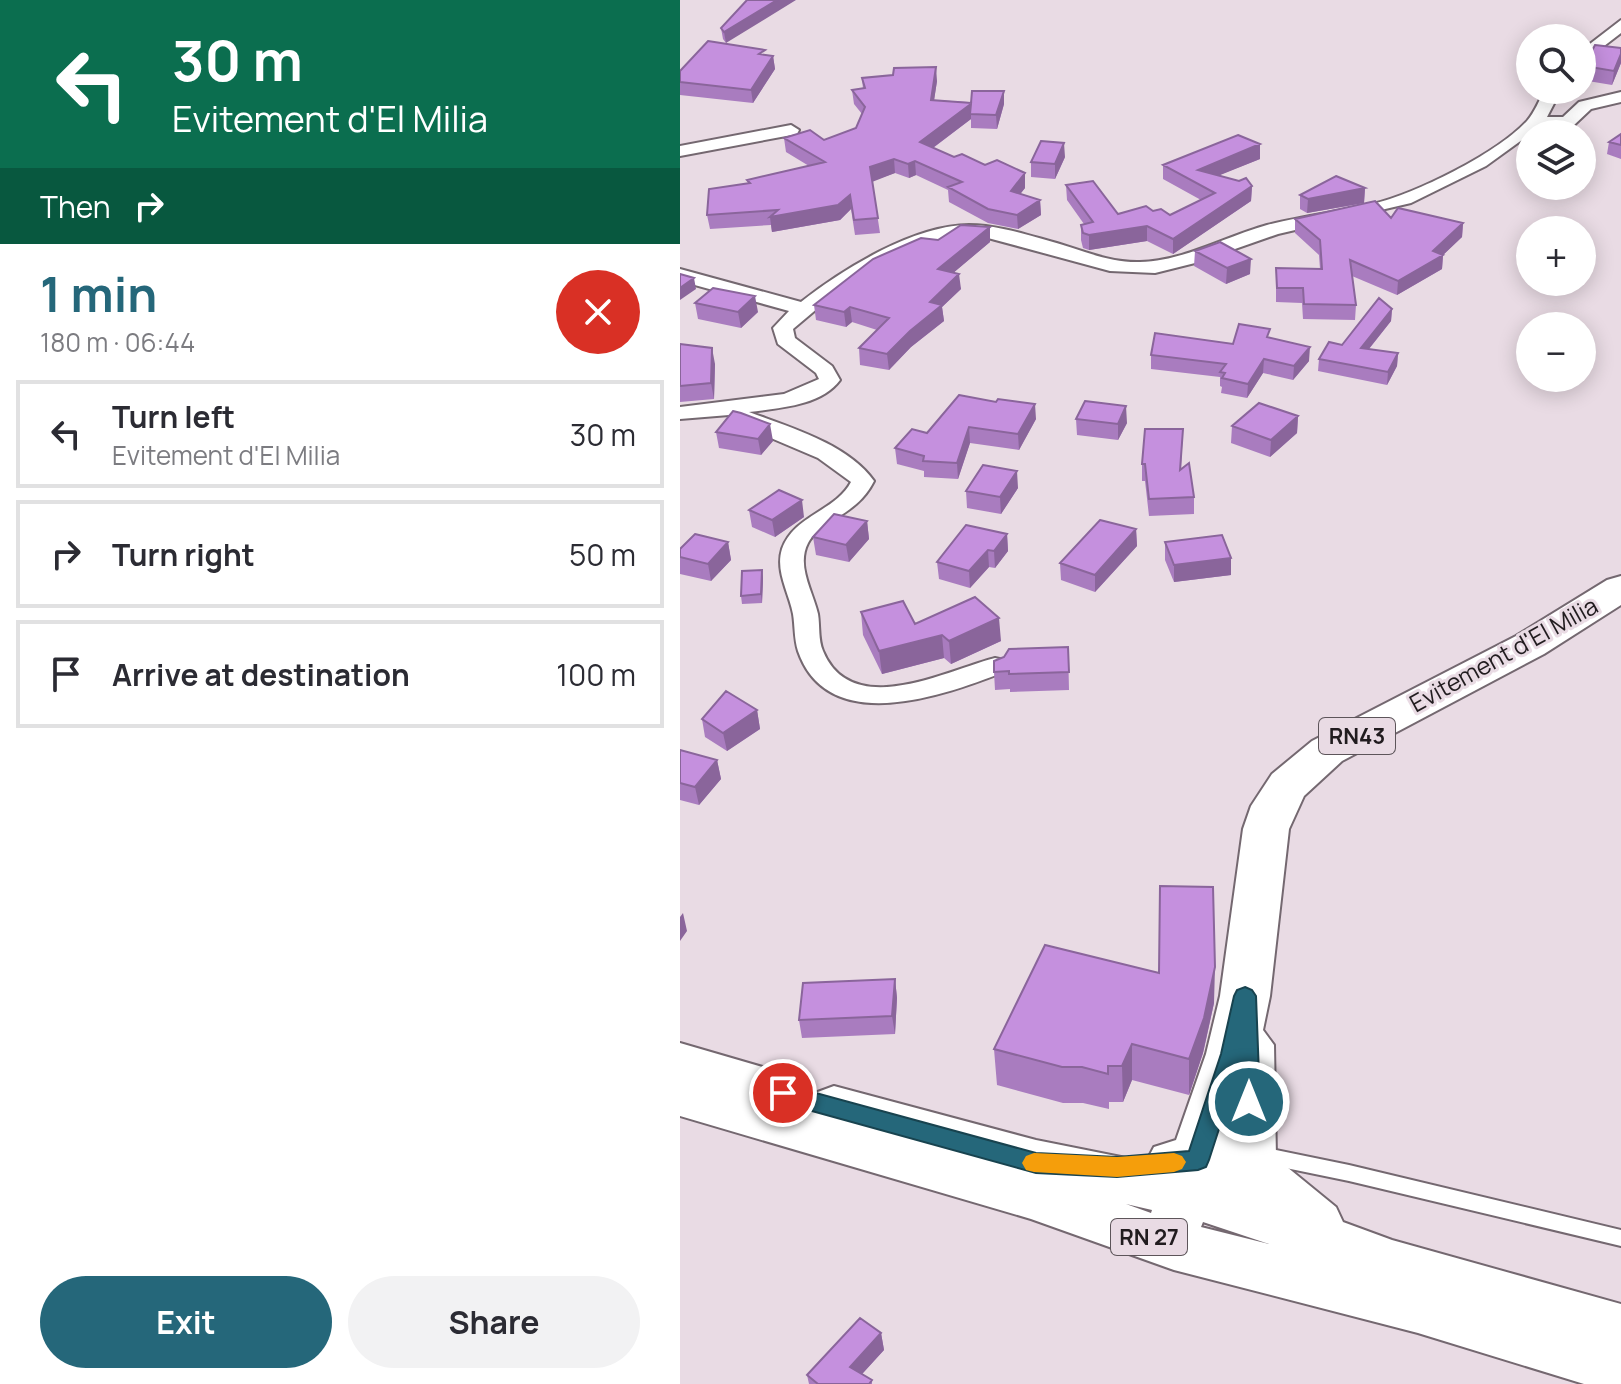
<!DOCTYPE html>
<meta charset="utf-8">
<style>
body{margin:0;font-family:Manrope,sans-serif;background:#f2f2f3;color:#2b2b33;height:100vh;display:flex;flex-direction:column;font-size:30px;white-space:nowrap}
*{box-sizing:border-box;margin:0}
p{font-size:26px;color:#7c7c81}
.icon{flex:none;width:44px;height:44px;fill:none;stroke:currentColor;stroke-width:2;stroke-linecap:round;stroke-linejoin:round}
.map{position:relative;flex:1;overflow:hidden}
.details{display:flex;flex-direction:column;background:#fff;width:680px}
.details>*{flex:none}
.banner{background:#0b6e4f;color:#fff;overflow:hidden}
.buttons{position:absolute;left:836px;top:24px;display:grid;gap:16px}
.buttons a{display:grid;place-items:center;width:80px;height:80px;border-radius:50%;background:#fff;box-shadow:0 4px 20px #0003;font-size:40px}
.pin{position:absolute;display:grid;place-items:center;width:68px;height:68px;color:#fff;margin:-34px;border:4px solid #fff;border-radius:50%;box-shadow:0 2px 8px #0007}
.me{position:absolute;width:88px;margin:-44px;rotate:0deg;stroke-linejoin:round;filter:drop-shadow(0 0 6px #0008)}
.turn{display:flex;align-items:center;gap:28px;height:168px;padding:0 40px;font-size:36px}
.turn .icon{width:104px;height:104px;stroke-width:2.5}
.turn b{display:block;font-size:56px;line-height:68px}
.then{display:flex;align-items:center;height:76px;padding:0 40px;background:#0003;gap:16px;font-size:30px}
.round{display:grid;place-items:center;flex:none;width:84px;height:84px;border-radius:42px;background:#f2f2f3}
.overview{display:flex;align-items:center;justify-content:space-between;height:136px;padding:0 40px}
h1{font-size:48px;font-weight:700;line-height:60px;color:#25677a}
.button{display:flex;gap:16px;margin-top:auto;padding:16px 40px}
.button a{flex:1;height:92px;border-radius:48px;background:#25677a;color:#fff;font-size:32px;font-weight:700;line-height:92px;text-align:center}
.button a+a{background:#f2f2f3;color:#2b2b33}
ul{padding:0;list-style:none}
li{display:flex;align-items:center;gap:24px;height:108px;margin:0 16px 12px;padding:0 24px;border:4px solid #e1e1e2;border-radius:0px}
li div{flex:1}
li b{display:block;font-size:30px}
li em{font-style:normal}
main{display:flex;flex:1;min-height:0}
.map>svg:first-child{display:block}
</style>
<main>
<section class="details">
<div class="banner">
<div class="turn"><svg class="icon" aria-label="left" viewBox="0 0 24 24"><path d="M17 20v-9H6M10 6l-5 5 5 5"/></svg><div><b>30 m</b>Evitement d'El Milia</div></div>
<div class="then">Then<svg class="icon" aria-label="right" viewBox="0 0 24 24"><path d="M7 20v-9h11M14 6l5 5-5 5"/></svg></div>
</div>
<div class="overview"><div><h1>1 min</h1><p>180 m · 06:44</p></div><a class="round" style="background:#d93025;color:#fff"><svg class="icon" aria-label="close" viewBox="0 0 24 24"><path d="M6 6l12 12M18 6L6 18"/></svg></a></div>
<ul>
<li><svg class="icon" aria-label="left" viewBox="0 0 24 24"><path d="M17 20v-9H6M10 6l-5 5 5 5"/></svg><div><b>Turn left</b><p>Evitement d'El Milia</p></div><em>30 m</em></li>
<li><svg class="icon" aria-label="right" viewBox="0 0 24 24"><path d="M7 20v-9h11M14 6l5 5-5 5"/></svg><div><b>Turn right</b></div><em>50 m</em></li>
<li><svg class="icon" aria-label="arrive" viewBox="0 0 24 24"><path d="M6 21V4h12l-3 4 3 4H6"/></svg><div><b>Arrive at destination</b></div><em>100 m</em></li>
</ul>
<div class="button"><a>Exit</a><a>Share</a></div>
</section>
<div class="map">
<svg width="941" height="1384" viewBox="0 0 941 1384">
<rect width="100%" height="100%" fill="#e9dbe4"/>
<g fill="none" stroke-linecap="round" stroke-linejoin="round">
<g stroke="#746870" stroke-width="4">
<path id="lane" d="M577,1146L669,1165L941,1230V1246L669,1181L577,1162L571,1159L568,1154L571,1149Z"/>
</g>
<g stroke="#746870" stroke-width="4">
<path id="street" d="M941,20V33L902,63V50Z
M865,90H881L867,117H883L899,102L941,92V102L911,109L893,126L860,127L806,166L731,203L598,234L515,263L475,273L430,271L308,238L281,237L265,240L193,272L145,302L113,329L115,338L152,366L160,380C141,406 99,408 69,412C109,427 168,444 194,481C176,517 142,518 128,543C116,566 133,592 138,614C140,626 138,640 143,651C172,721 267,670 315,658L324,660L328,666L324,672C265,695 148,738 118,651C114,639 115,626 113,614C109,593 95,571 102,549C114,515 156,511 171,482L138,458L51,421L49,415L0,419V407L104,394L139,379L136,373L98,344L93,328L109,311L0,281V269L121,302C163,269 234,225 289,225C315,225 341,233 366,240C397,248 427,263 460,262C504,261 544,237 587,225C622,216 658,212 693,204C737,193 816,154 847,121C855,112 859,100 865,90Z
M111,125L119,130L117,134L0,156V146Z"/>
</g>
<g stroke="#746870" stroke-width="4">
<path id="primary" d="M941,576V605L864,654L662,761L624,796L609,829L590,996L583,1030L594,1045L596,1158L656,1207L663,1222L712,1240L941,1304V1384H904L738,1333L494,1270L351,1219L0,1116V1043L86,1068L93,1083L86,1098L128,1110L135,1093L154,1086L356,1140L466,1162L474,1147L496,1140L526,1054L540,996L563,829L571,806L592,774L632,741L836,636L927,580ZM446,1204L472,1210L471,1213ZM523,1222L589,1244L521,1227Z"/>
</g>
<use href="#lane" fill="#fff" fill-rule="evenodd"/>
<use href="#street" fill="#fff" fill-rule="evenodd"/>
<use href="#primary" fill="#fff" fill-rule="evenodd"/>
</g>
<path fill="#a97cbf" d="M67,0L46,43L43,39L41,28Z
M941,48V63L932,85L902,80L904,66Z
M85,55L93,56L95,69L73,103L0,95V71Z
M182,78L257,81L254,100L324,104L317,129L291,128V119L253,148L274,157L345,173V188L340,194L360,200L361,215L338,229L308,223L269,202L268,190L236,175L229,178L215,173L192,181L200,233L175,235L171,209L160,220L92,232L91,225L30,229L27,215L68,184L67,180L129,166L106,152L104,138L144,140L176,128L182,114L174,104L172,90L183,89Z
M941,134V159L927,154L929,142Z
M385,157L375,179L351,177V162Z
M580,159L539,175L572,186L571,201L493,254L467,241L409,250L403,248L401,240V225L404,224L387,200L386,185L438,214L473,211L490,215L521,200L483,179V165Z
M685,188L684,203L627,213L620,209V195Z
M711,218L783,223L782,237L763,255L762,269L717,295L672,276L676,305L675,320L623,319L622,303L596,302V268L640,269L639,255L615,233V219Z
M310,227V242L274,272L281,289L262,307L264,321L231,347L209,370L180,365L179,348L197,330L172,322L166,327L136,320L134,305L258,240Z
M515,251L570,274L546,284L514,266Z
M15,303L78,312L61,328L18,319Z
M712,309L711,321L689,349L718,353L717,366L707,385L638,371L639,359L662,345Z
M589,338L629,361L613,380L583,373L567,398L541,393L542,387L540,386V377L471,369V355L553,344Z
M0,344L35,364L34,399L0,402Z
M279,395L356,419L339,450L290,443L278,479L244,477V471L217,464L215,448L247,433Z
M618,416L617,433L590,457L551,443L552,426Z
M396,419L447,423L438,440L397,435Z
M503,429L501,469L514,497V514L469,516L465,481H462V464Z
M36,432L93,441L81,455L39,448Z
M338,488L321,514L287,508L286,491Z
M69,510L124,517L95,537L72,527Z
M187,521L189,539L169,562L136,555L133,537Z
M456,529L457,546L415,592L381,580L380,563Z
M327,534L328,551L315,568L309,567L290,588L259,579L257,562Z
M48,542L51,560L31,581L0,574V557Z
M485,542L551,558V575L494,582L485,560Z
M82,570L83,578L82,603L62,604L61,596Z
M181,612L235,624L321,641L271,664L264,658L202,674L183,635Z
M388,647L389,690L330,692V689L315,690L314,672Z
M77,710L80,729L47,751L25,737L22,719Z
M0,750L37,760L41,779L19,805L0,800Z
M215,979L217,998L215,1034L122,1038L119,1020Z
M534,1003L523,1053L509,1095L452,1080L443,1102H429V1109L403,1103H383L317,1085L314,1049Z
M201,1333L204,1350L182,1374L192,1380V1384H129L127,1375Z"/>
<path fill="#8a659b" d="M97,0H116L46,43L44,32Z
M941,54V63L932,85L934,71Z
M93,56L95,69L73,103L71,90Z
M256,67L257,81L252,114L251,100Z
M324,91V104L317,129L316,115Z
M291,104V119L242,156L240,142Z
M384,143L385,157L375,179V164Z
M580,144V159L518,184V170Z
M214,159L215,173L192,182L190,167Z
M235,161L236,175L229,178L228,164Z
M345,173V188L331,206V191Z
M572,186L571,201L493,254V239Z
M685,188L684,203L627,213L628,199Z
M170,195L171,209L160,220L92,232L90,217Z
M360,200L361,215L338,229L337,215Z
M783,223L782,237L762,256L763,255L762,269L717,295L718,281Z
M467,226V241L409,250V235Z
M310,227V242L259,285L258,269Z
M571,259L570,274L546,284L547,268Z
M279,274L281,289L262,307L264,321L231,347L209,370L207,354L250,302Z
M14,278L16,289L0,300V288Z
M75,296L78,312L61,328L58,312Z
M170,307L172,322L166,327L164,312Z
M712,309L711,321L680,360L681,348Z
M630,347L629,361L613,380L614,366Z
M32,348L35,364L34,399L31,383Z
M718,353L717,366L707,385L708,372Z
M584,359L583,373L567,398L568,384Z
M355,404L356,419L339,450L338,434Z
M446,406L447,423L438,440V424Z
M618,416L617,433L590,457L591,440Z
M90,424L93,441L81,455L78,439Z
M289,427L290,443L278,479L277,463Z
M337,471L338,488L321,514L320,497Z
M122,500L124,517L95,537L92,520Z
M187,521L189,539L169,562L166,545Z
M456,529L457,546L415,592V575Z
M327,534L328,551L315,568L314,551Z
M48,542L51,560L31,581L28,564Z
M308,550L309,567L290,588L289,571Z
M551,558V575L494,582V565Z
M82,570L83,578L82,603L81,594Z
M319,618L321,641L271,664L269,641Z
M262,635L264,658L202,674L199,651Z
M77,710L80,729L47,751L43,733Z
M37,760L41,779L19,805L15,787Z
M3,913L7,931L0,941V917Z
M535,967L534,1003L523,1053L509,1095V1059Z
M215,979L217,998L215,1034L212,1016Z
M452,1044V1080L443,1102L442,1066Z
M201,1333L204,1350L173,1384L170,1367Z"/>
<path fill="#c590de" stroke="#8a659b" stroke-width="2" d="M67,0H97L44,32L41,28Z
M28,41L85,50L79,54L93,56L71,90L0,82V71Z
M915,45L941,48V54L934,71L904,66Z
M256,67L251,100L291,103L292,91H324L316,115L290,114L291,104L240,142L274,157L282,154L305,165L317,160L345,173L331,191L360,200L337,215L308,209L268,187L282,182L235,161L228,164L214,159L190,167L198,218L174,220L170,195L158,205L90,217L98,210L27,215L29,189L70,183L67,180L145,162L104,138L130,130L144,140L176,128L185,107L172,90L185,88L182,78L213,75L214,68Z
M941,134V145L929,142Z
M558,135L580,144L518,170L559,181L566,178L572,186L493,239L467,226L409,235L403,233L401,225L413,222L386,185L413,181L438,214L466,206L473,211L481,209L490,215L535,193L483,165Z
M361,141L384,143L375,164L351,162Z
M656,176L685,188L628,199L620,195Z
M695,201L711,218L718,208L783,223L753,251L763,255L718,281L670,260L676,305L624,304L623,288H597L596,268L642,269L640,240L615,219Z
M281,225L310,227L258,269L279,274L250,302L262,305L230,331L207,354L179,348L209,318L170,307L164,312L134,305L193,259L241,238L258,240Z
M540,242L571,259L547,268L515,251Z
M0,274L14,278L0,288Z
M33,288L75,296L58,312L15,303Z
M699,298L712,309L681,348L718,353L708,372L639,359L649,342L662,345Z
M559,324L590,329L587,337L630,347L614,366L584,359L568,384L542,378L545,373L540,372L546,364L471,355L475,333L553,344Z
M0,344L32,348L31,383L0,386Z
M279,395L316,402L318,399L355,404L338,434L289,427L277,463L243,461L244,456L215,448L232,429L247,433Z
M405,401L446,406L438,424L396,419Z
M579,403L618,416L591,440L552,426Z
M53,411L61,413L90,424L78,439L36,432Z
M465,429H503L500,470L509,463L514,497L469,499L465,464H462Z
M303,465L337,471L320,497L286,491Z
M99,490L122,500L92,520L69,510Z
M154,514L187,521L166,545L133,537Z
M420,520L456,529L415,575L380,563Z
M286,525L327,534L314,551L308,550L289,571L257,562Z
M15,534L48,542L28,564L0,557V549Z
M542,535L551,558L494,565L485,542Z
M82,570L81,594L61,596L62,571Z
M295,597L319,618L269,641L262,635L199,651L181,612L223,601L235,624Z
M388,647L389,672L329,674V671L314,672V661L324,657L329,649Z
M46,691L77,710L43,733L22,719Z
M0,750L37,760L15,787L0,783Z
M480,886L533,887L535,967L524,1018L509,1059L452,1044L442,1066H428V1074L402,1067H382L314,1049L365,945L479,973Z
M215,979L212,1016L119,1020L123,983Z
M180,1318L201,1333L170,1367L192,1380L189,1384H138L127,1375Z"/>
<path fill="#25677a" stroke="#18434f" stroke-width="2" d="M565,987L572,990L576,996L580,1102L577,1109L569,1111L560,1109L557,1102L556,1076L529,1160L526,1167L518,1170L437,1177L356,1173L103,1103L95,1100L92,1093L95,1087L103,1084L356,1153L437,1157L509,1151L541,1054L554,996L557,990Z"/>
<path fill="#f59e0b" d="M354,1153L437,1157L494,1153L502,1156L506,1162L502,1169L494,1172L437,1177L354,1172L346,1170L342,1163L346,1156Z"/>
<g text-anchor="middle" stroke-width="6" stroke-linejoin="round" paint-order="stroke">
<g fill="#e9dbe4" stroke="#5d555a" stroke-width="2">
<rect x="639" y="718" width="76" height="36" rx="6"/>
<rect x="431" y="1219" width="76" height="36" rx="6"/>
</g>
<g font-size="22" font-weight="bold" fill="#211c1f">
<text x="677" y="744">RN43</text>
<text x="469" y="1245">RN 27</text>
</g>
<g font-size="24" fill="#211c1f" stroke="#e9dbe4">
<text transform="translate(824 655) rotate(-29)" y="8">Evitement d'El Milia</text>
</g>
</g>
</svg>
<div class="buttons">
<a><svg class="icon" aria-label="search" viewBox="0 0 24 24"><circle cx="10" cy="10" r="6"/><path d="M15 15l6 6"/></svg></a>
<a><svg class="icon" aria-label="layers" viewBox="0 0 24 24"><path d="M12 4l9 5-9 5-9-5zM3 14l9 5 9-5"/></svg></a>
<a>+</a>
<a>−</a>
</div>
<div class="pin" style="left:103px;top:1093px;background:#d93025"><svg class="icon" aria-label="arrive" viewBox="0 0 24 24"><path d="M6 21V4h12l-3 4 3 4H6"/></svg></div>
<svg class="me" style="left:569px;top:1102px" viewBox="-20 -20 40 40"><circle r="17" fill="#25677a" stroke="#fff" stroke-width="3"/><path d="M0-11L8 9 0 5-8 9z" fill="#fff"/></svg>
</div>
</main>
